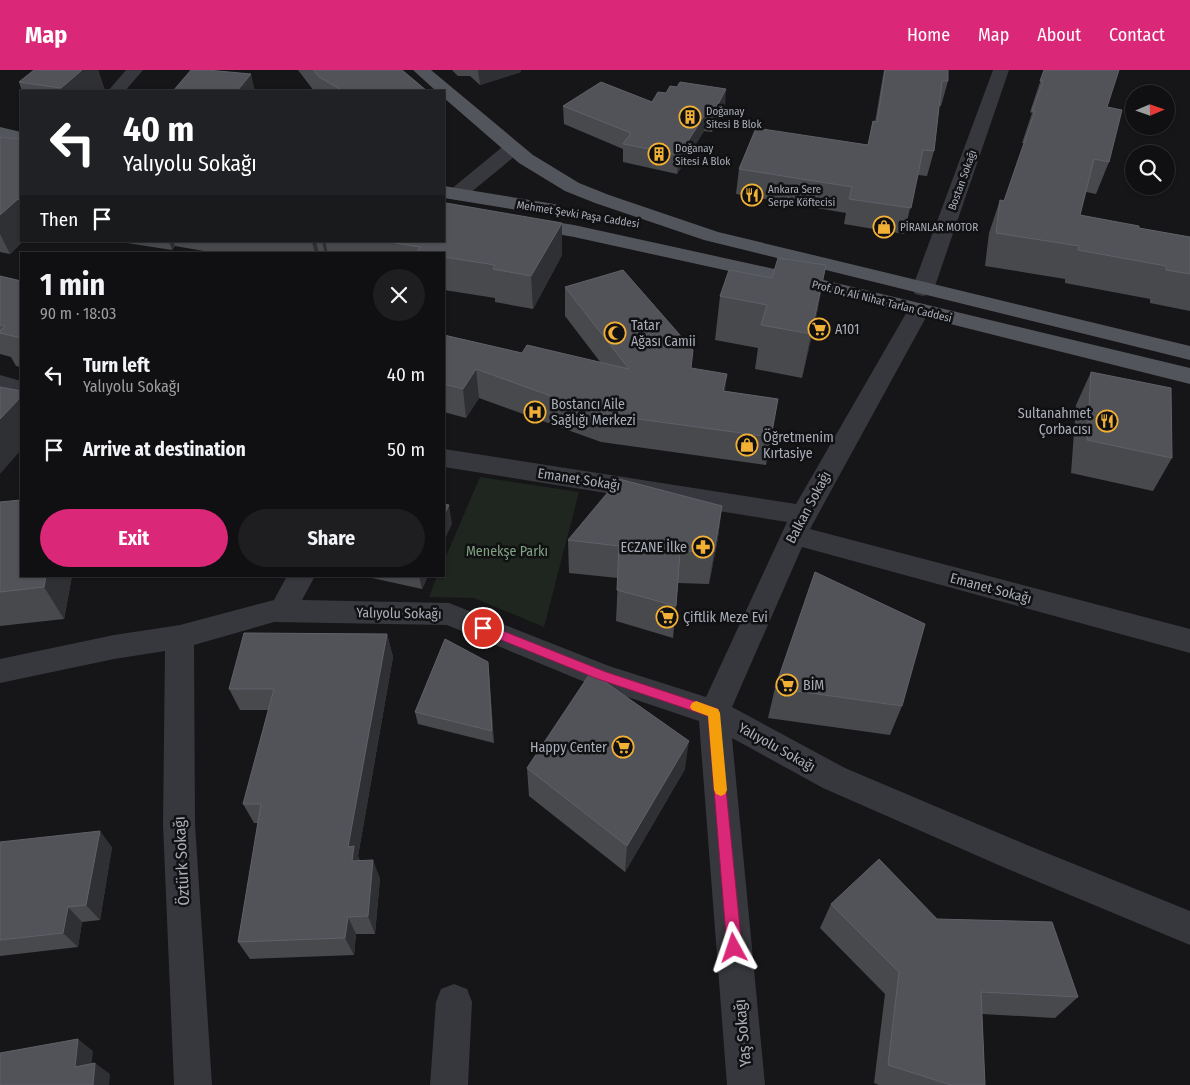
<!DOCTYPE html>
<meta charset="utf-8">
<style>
body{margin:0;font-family:"Fira Sans Condensed",sans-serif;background:#1e1e20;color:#f1f3f6;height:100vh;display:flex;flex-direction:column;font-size:19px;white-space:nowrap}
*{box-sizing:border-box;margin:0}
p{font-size:16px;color:#9c9d9f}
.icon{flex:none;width:28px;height:28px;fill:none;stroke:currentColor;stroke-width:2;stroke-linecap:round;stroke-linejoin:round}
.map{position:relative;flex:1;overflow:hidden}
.side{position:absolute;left:20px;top:182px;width:425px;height:325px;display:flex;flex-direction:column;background:#101012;border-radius:0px;box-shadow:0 1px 4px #0004,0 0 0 1px #303032}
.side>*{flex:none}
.top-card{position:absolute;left:20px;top:20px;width:425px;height:152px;border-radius:0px;box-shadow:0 1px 4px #0004,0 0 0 1px #303032;background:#202124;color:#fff;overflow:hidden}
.needle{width:32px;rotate:88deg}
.tools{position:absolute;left:1125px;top:15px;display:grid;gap:10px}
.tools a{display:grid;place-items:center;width:50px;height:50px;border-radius:50%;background:#101012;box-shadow:0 1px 4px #0004,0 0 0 1px #303032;font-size:25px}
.pin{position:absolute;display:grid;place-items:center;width:42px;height:42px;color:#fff;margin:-21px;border:2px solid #fff;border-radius:50%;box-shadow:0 1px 5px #0007}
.me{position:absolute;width:55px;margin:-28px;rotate:355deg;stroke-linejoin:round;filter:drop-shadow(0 0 4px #0008)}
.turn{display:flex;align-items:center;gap:18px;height:105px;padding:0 20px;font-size:22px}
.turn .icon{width:65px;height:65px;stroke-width:2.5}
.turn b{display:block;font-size:35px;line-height:42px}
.then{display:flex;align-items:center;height:48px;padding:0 20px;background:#0003;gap:10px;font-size:19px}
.round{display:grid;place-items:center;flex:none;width:52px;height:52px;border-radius:26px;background:#1e1e20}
.overview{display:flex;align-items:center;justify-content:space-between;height:85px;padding:0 20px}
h1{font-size:30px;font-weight:700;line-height:38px}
.cta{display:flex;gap:10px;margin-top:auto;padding:10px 20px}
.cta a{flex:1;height:58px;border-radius:30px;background:#db2777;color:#fff;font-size:20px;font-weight:700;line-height:58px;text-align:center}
.cta a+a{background:#1e1e20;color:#f1f3f6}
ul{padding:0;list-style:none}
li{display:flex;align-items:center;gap:15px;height:75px;padding:0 20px}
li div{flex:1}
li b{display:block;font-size:19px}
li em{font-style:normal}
header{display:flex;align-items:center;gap:30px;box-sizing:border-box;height:70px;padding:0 25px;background:#db2777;color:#fff}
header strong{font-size:24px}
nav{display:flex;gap:28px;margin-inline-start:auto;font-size:18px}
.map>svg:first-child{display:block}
</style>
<header>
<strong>Map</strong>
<nav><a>Home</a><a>Map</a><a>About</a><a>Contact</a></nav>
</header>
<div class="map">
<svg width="1190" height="1015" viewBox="0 0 1190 1015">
<rect width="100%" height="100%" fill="#161618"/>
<path fill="#1e261f" d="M480,407L579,422L544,557L474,528L429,527L437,506H444V491Z"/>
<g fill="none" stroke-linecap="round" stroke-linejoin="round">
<path fill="#37383d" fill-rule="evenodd" d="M126,0H143L125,21H108Z
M993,0H1009L934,219L931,224L923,226L915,224L912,219Z
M513,72L520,74L522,78L520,82L464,128L457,130L450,128L447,124L450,120L506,74Z
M919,233L927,235L930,240L810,459L1190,559V583L802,477L732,637L845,698L1027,775L1190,841V875L1003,797L823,718L732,668L765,1015H727L699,651L592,615L447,555L274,552L194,575L195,754L212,1015H174L163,754L165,581L114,589L0,613V589L114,565L180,555L274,530L287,506H315L302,530L449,533L609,596L706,627L787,452L444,397V379L796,434L908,240L911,235Z
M0,305L21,311V327L0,321Z
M454,914L467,919L472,932L468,1015H430L436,932L441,919Z"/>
<path fill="#53555c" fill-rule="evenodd" d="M413,0H431L533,85L579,113L609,125L718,162L1190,276V290L704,170L595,133L565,121L519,93L444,28V21H436Z
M0,57L21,62V72L0,67Z
M444,116L554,134L561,136L564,140L561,144L554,146L444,128Z
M524,147L574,155L811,207L1190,298V314L811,219L574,167L517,157L514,153L517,149Z"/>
</g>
<path fill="#47494d" d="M34,0H98L105,21H22L19,12Z
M298,0H402L427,21H314Z
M452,0H521V2L480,15L470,6H458Z
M884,0H948V11L941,36H939L934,81L927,106L918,105L904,164L844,154L846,143L736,124L739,99L868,75L873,51L875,52Z
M1044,0L1107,37L1109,92L1096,124L1086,122L1080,145L1139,158L1190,167V241L1150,233V229L1065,213V209L985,196L989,163L1000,130L1004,131L1024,73H1022L1032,43L1030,42Z
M677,17L725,37L712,62L704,61L677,104L623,92V79L564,54L563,36L652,32Z
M0,67L21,69V171H23L10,184L0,182Z
M562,153V185L533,239L495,232V228L444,220V184H221L175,176L172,180L114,171H444Z
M0,206L21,211V297L16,296L11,287L0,284Z
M565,217L691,298L725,321L778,329L766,395L601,372L479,328L466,348L444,342V265L522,283L601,293L565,246Z
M720,226L818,239L802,308L755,299L758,278L715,270Z
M1091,302L1172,388L1153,421L1071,403L1076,335Z
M0,432L72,506L64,549L0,556Z
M722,436L718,468L709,514L678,513L673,568L616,551L618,508L569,503L568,470Z
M363,506H428L422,519Z
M387,564L393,587L358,786L360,791L380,808L375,864H356L354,885L250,889L238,872L258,753H254L243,734L268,640H240L229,619Z
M489,604L494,673L418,654L415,642Z
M775,618L902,636L890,665L768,648Z
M527,698L685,699L625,802L529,726Z
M0,772L112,777L100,850L82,852L78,877L0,886Z
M831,834L937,849L1078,927L1055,948L982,944L985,1015H879L874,1013L885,924L820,858Z"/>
<path fill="#2f3033" d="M82,0H98L105,21H62L61,18Z
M478,0H521V2L480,15Z
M251,4L255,21H237Z
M726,19L725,37L712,62L713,44Z
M706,43L704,61L677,104L679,85Z
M18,129L21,136V171H23L10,184L0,164V145Z
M562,153V185L533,239L531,206Z
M169,171H173L175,176L172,180Z
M312,171H316L319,184H315Z
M322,171H325L328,184H325Z
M826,195L818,239L802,308L811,264Z
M476,299L479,328L466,348L463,319Z
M727,304L724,333L723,321Z
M21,327V380L0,404V349Z
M449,435L452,454L444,471V445Z
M722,436L718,468L709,514L714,482Z
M46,506H72L64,549L44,517Z
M419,506H428L422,519Z
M387,564L393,587L358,786L361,795L352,791L348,777Z
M488,592L489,604L494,673L492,661Z
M689,671L685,699L625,802L627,776Z
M100,761L112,777L100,850L86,835Z
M373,790L380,808L375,864L368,846Z
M68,837L82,852L78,877L63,863Z
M348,847L356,864L354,885L345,868Z
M78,969L93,981L90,1008L75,997Z
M95,993L110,1004L109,1015H93Z"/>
<path fill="#525359" stroke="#5f6168" d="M34,0H82L61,18L19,12Z
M191,0H207L251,4L237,21H173Z
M313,0H402L427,21H343L319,7Z
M885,0H948V11H942L934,81L923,80L911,138L849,129L852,117L739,99L756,58L868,75L873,51L877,52Z
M1044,0H1119L1107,37L1122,40L1109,92L1094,89L1080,145L1139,156V158L1190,167V204L1166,200V196L1078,180L1079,176L996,163L1000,130L1004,131L1035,41H1032L1043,11H1040Z
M601,12L652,32L658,22L666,23L670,16L677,17L680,12L726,19L713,44L706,43L679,85L623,74L631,63L563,36Z
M0,67L21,69V130L18,129L0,145Z
M446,133L562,153L531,206L493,199L495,195L444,187V184L416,183L420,177L383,171H444V134H445Z
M778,188L826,195L811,264L761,255L767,235L720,226L729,200L772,208Z
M623,200L693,280L691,298L727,304L723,321L778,329L771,367L601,344L476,299L463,319L444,314V265L522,283L527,275L629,299L565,217Z
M0,206L21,211V268L0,263V261L5,256L0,255Z
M1091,302L1171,318L1172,388L1087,370Z
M0,317L21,321V327L0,349Z
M619,409L722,436L714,482L680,481L676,536L617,520L619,476L568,470Z
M21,430V506H46L44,517L0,522V432Z
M444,434L449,435L444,445Z
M815,502L925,554L902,636L775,618Z
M244,563L387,564L348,777L354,776L352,791L373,790L368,846L348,847L345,868L238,872L261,734H243L274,619H229Z
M445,569L488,592L492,661L415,642Z
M591,602L689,671L627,776L527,698Z
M100,761L86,835L68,837L63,863L0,870V772Z
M879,789L937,849L1052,852L1078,927L981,922L985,1015H951L888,995L899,902L831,834Z
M78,969L75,997L95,993L93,1015H0V983Z"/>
<path fill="#db2777" stroke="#8e194d" d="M483,553L606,602L718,639L742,878L739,883L734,885L729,883L727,878L708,646L598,609L479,561L477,558L479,555Z"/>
<path fill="#f59e0b" d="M696,631L718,639L720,643L727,720L725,724L721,726L716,724L714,720L708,646L692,640L690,637L692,633Z"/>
<defs>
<g id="building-ring" transform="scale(1.125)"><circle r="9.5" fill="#111113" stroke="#f2b134" stroke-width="1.5"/><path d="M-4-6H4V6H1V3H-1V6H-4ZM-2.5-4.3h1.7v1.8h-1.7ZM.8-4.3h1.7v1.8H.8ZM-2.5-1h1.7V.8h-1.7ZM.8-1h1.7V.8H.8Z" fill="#f2b134"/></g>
<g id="restaurant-ring" transform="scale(1.125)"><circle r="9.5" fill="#111113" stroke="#f2b134" stroke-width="1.5"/><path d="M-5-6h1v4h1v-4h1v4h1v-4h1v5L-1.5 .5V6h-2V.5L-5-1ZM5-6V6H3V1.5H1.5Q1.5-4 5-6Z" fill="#f2b134"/></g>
<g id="shop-ring" transform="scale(1.125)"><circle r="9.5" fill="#111113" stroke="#f2b134" stroke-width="1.5"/><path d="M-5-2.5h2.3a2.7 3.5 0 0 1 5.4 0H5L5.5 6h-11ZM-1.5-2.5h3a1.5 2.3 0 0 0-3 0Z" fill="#f2b134"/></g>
<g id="supermarket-ring" transform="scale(1.125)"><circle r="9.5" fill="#111113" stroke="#f2b134" stroke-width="1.5"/><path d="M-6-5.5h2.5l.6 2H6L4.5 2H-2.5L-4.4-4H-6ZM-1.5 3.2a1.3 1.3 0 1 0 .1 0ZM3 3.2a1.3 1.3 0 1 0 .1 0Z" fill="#f2b134"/></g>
<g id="mosque-ring" transform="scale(1.125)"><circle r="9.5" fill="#111113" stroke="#f2b134" stroke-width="1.5"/><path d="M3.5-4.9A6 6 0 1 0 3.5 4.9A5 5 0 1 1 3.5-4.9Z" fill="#f2b134"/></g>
<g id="hospital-ring" transform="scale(1.125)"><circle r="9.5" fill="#111113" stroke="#f2b134" stroke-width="1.5"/><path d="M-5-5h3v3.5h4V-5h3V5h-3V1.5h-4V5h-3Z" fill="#f2b134"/></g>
<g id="pharmacy-ring" transform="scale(1.125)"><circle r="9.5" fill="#111113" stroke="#f2b134" stroke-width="1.5"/><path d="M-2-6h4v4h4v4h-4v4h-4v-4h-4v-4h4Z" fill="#f2b134"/></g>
</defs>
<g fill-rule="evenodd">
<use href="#building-ring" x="690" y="47"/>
<use href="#building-ring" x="659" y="84"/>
<use href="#restaurant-ring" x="752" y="125"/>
<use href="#shop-ring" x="884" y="157"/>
<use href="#supermarket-ring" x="819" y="259"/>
<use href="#mosque-ring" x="615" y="263"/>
<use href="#hospital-ring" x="535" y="342"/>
<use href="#restaurant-ring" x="1107" y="351"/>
<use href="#shop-ring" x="747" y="375"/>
<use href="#pharmacy-ring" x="703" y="477"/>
<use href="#supermarket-ring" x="667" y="547"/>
<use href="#supermarket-ring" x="787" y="615"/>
<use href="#supermarket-ring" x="623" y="677"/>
</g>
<g text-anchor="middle" stroke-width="5" stroke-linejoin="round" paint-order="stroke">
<g font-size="11" fill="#a8adb8" stroke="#111113" text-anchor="start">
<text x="706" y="45">Doğanay<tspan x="706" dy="13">Sitesi B Blok</tspan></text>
<text x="675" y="82">Doğanay<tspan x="675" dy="13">Sitesi A Blok</tspan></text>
<text x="768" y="123">Ankara Sere<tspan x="768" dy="13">Serpe Köftecisi</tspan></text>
<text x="900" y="161">PİRANLAR MOTOR</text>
</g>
<g font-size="11" fill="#a8adb8" stroke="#111113">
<text transform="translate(962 110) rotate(-70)" y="4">Bostan Sokağı</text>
<text transform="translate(578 144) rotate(9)" y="4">Mehmet Şevki Paşa Caddesi</text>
<text transform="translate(882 231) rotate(14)" y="4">Prof. Dr. Ali Nihat Tarlan Caddesi</text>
</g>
<g font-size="14" fill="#a8adb8" stroke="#111113" text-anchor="start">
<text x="631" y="260">Tatar<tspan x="631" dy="16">Ağası Camii</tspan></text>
<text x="835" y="264">A101</text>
<text x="551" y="339">Bostancı Aile<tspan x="551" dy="16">Sağlığı Merkezi</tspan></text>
<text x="1091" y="348" text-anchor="end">Sultanahmet<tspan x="1091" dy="16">Çorbacısı</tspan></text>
<text x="763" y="372">Öğretmenim<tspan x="763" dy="16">Kırtasiye</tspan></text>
<text x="687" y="482" text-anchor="end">ECZANE İlke</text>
<text x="683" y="552">Çiftlik Meze Evi</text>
<text x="803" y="620">BİM</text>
<text x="607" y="682" text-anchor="end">Happy Center</text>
</g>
<g font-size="14" fill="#a8adb8" stroke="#111113">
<text transform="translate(579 409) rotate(9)" y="5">Emanet Sokağı</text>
<text transform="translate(808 437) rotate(-62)" y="5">Balkan Sokağı</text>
<text transform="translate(991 518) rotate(15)" y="5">Emanet Sokağı</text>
<text transform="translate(399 543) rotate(1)" y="5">Yalıyolu Sokağı</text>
<text transform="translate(777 677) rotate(29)" y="5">Yalıyolu Sokağı</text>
</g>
<g font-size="14" fill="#7fa381" stroke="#111113">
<text x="507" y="486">Menekşe Parkı</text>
</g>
<g font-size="16" fill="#a8adb8" stroke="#111113">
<text transform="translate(181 791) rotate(-93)" y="6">Öztürk Sokağı</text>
<text transform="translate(742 963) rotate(-95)" y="6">Yaş Sokağı</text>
</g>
</g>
</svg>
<div class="tools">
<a><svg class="needle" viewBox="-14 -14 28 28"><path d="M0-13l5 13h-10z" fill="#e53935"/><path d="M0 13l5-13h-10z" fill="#9c9d9f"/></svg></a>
<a><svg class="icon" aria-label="search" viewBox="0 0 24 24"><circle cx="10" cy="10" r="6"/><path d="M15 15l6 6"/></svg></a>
</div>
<div class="pin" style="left:483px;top:558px;background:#d93025"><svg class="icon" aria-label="arrive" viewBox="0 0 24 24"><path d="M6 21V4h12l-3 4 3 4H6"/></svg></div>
<svg class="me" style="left:734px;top:878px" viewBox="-20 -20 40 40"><path d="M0-17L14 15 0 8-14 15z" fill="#db2777" stroke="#fff" stroke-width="4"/></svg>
<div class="top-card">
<div class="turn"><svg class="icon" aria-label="left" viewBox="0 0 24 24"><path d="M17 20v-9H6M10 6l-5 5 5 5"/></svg><div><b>40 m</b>Yalıyolu Sokağı</div></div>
<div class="then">Then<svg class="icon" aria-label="arrive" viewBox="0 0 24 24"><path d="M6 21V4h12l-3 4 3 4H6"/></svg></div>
</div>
<section class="side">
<div class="overview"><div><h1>1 min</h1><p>90 m · 18:03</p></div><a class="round"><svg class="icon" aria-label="close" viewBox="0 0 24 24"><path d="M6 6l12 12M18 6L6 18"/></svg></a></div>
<ul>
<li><svg class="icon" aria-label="left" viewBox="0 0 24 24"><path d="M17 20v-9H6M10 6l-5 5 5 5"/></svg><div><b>Turn left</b><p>Yalıyolu Sokağı</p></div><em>40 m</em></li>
<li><svg class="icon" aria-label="arrive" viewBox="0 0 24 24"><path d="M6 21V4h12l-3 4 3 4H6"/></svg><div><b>Arrive at destination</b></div><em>50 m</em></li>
</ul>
<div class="cta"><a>Exit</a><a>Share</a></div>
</section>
</div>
